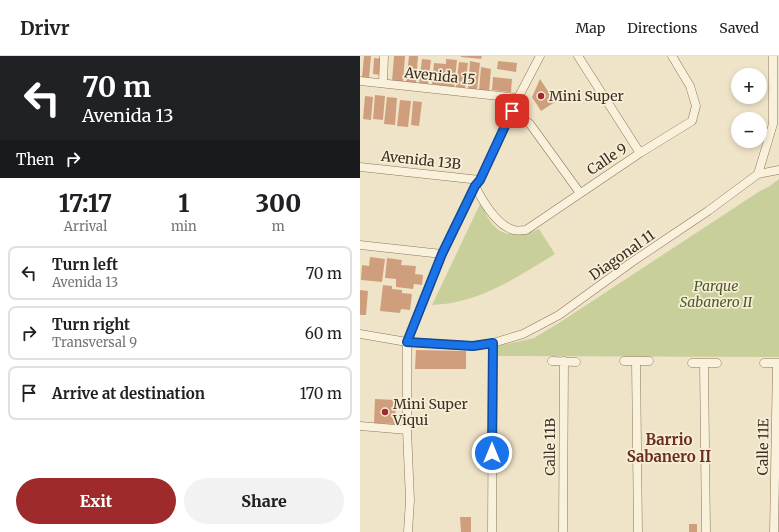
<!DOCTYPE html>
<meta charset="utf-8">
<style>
body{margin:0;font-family:Merriweather,serif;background:#f2f2f2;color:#202124;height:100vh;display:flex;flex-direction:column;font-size:15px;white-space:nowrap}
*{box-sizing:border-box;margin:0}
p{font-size:13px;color:#757577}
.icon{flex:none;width:22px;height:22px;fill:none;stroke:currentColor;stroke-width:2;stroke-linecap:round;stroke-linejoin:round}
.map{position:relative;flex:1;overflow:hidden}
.panel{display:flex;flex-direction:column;background:#fff;width:360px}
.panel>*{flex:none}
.banner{background:#202124;color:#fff;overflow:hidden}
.fabs{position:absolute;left:371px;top:12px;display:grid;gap:8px}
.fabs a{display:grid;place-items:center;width:36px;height:36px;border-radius:50%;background:#fff;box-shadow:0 2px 6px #0003;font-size:20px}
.pin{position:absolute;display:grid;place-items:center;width:34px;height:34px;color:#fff;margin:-17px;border-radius:8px;box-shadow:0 2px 6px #0006}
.me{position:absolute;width:44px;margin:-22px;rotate:0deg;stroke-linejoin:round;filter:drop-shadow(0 0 3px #0008)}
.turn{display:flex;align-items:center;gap:14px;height:84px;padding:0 16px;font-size:18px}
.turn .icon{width:52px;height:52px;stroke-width:2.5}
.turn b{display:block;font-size:28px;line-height:34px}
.then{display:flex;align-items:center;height:38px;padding:0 16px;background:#0003;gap:8px;font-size:15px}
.eta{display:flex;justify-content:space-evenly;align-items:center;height:68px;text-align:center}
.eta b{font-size:24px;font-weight:800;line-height:28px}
.button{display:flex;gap:8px;margin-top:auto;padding:8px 16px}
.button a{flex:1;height:46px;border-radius:24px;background:#9e2a2b;color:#fff;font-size:16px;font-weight:800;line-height:46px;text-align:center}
.button a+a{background:#f2f2f2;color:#202124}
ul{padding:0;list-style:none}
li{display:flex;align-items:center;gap:12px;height:54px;margin:0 8px 6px;padding:0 8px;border:2px solid #e0e0e0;border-radius:8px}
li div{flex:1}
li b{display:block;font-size:15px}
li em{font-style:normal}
header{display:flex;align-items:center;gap:24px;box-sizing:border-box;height:56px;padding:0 20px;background:#fff;border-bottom:1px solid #e0e0e0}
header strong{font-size:19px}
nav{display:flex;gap:22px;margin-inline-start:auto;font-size:14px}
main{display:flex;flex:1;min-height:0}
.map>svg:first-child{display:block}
</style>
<header>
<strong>Drivr</strong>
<nav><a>Map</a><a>Directions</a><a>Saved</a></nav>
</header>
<main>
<section class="panel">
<div class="banner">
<div class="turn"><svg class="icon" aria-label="left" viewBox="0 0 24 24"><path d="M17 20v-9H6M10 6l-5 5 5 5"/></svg><div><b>70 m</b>Avenida 13</div></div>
<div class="then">Then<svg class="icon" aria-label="right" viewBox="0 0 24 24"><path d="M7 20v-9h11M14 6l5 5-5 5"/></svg></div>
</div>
<div class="eta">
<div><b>17:17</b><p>Arrival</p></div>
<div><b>1</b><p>min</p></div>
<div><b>300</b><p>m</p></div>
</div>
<ul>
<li><svg class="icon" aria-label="left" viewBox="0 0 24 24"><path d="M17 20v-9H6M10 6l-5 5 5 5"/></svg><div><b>Turn left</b><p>Avenida 13</p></div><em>70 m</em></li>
<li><svg class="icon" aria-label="right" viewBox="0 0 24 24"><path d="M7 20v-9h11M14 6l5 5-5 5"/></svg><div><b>Turn right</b><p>Transversal 9</p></div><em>60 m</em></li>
<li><svg class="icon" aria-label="arrive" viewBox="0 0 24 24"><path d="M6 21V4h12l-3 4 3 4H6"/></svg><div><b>Arrive at destination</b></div><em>170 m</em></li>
</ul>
<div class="button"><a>Exit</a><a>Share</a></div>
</section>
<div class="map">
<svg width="419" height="476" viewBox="0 0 419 476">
<rect width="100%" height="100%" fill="#f0e4c8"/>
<path fill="#c9cf9b" d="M419,123V301L138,300V290L174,282L202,265L400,135L410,130Z
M121,146C132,178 148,185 179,173L195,198C164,217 133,238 96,246C88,248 80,248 72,249Z"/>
<path fill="#cf9f7d" d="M4,0H11L9,22L2,21Z
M34,0H45L43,26L32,25Z
M49,0H58L56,28L46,27Z
M101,0H122L121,3L101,1Z
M14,2L23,3L21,19L13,18Z
M62,3L71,4L68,28L59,27Z
M86,3L97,4L94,32L72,28L74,7L86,8Z
M110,5L120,7L117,34L108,33Z
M138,5L157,7L156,16L137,13Z
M99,6L108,7L105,32L96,31Z
M121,11L131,13L129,36L119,35Z
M133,21L152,23L151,36L132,34Z
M180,23L195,46L181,55L172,41Z
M15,39L25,40L23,64L13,63Z
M5,40L13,41L11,64L3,63Z
M27,41L37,42L35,69L24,68Z
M40,44L51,45L48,71L37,70Z
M53,45L62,46L59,70L51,69Z
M10,201L25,203L22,226L1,224L2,209L9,210Z
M27,202L42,204L41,209L56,210L55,218L63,219L62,229L54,228L53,233L36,231V223L25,222Z
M23,229L32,230V233L42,234V237L52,238L50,254L41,253L40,257L20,255Z
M0,234L8,235L6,259H0Z
M56,294L106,295V313H55Z
M15,343L36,344L35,368L14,367Z
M100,461H111V476H101Z
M329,468H337V476H329Z"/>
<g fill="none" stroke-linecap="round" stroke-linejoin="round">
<g stroke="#8d765c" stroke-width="9">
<path id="minor" d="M218,0L280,97
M0,25L158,42
M23,27L24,0
M152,55L170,68L220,137
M0,111L120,124
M398,118L413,68V0
M115,130C122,144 137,170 154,174C157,175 162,174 166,174L280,97L332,65L336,50L330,30L312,0
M0,189L82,198
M0,278L47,286L113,290L133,287L163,278L199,259L272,206L348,155L398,118L419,114
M192,305L216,306
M264,305H289
M276,305L278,476
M332,307H357
M344,307L346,476
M404,307H419
M0,370L47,374
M48,476L50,444L47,374V286L82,198L115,130L120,124L158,42L180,0
M132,476L133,287
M203,476L204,305
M414,476L417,307"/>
</g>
<use href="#minor" stroke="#faf1dc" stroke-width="8"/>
</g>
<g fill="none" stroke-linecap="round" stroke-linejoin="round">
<g stroke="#114b97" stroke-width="10">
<path id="route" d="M132,397L133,287L113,290L47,286L82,198L115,130L120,124L152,55"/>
</g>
<use href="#route" stroke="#1a73e8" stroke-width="7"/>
</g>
<g fill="#9e2a2b" stroke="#f7eed8" stroke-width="1.5">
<circle cx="181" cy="40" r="4"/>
<circle cx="25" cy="356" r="4"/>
</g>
<g text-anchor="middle" stroke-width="3.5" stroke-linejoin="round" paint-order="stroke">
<g font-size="14" fill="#3d2e20" stroke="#f7eed8">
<text transform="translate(80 20) rotate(6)" y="5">Avenida 15</text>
<text transform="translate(247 103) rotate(-34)" y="5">Calle 9</text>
<text transform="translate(61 104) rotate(6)" y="5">Avenida 13B</text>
<text transform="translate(262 199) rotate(-35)" y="5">Diagonal 11</text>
<text transform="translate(190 391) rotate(-90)" y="5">Calle 11B</text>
<text transform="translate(403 391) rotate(-89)" y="5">Calle 11E</text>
</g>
<g font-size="14" fill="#3d2e20" stroke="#f7eed8" text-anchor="start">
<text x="189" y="45">Mini Super</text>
<text x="33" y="353">Mini Super<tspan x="33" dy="16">Viqui</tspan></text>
</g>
<g font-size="14" font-style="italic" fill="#4d5a26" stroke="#f7eed8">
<text x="356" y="235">Parque<tspan x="356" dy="16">Sabanero II</tspan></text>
</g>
<g font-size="15" font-weight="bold" fill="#6b2e1e" stroke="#f7eed8">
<text x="309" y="389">Barrio<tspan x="309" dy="17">Sabanero II</tspan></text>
</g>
</g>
</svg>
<div class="fabs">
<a>+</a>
<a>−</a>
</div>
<div class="pin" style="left:152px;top:55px;background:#d93025"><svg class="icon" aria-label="arrive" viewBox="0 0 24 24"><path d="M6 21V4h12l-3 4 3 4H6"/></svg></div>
<svg class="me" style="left:132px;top:397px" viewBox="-20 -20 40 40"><circle r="17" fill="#1a73e8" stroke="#fff" stroke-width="3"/><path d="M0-11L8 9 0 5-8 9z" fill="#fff"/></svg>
</div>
</main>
